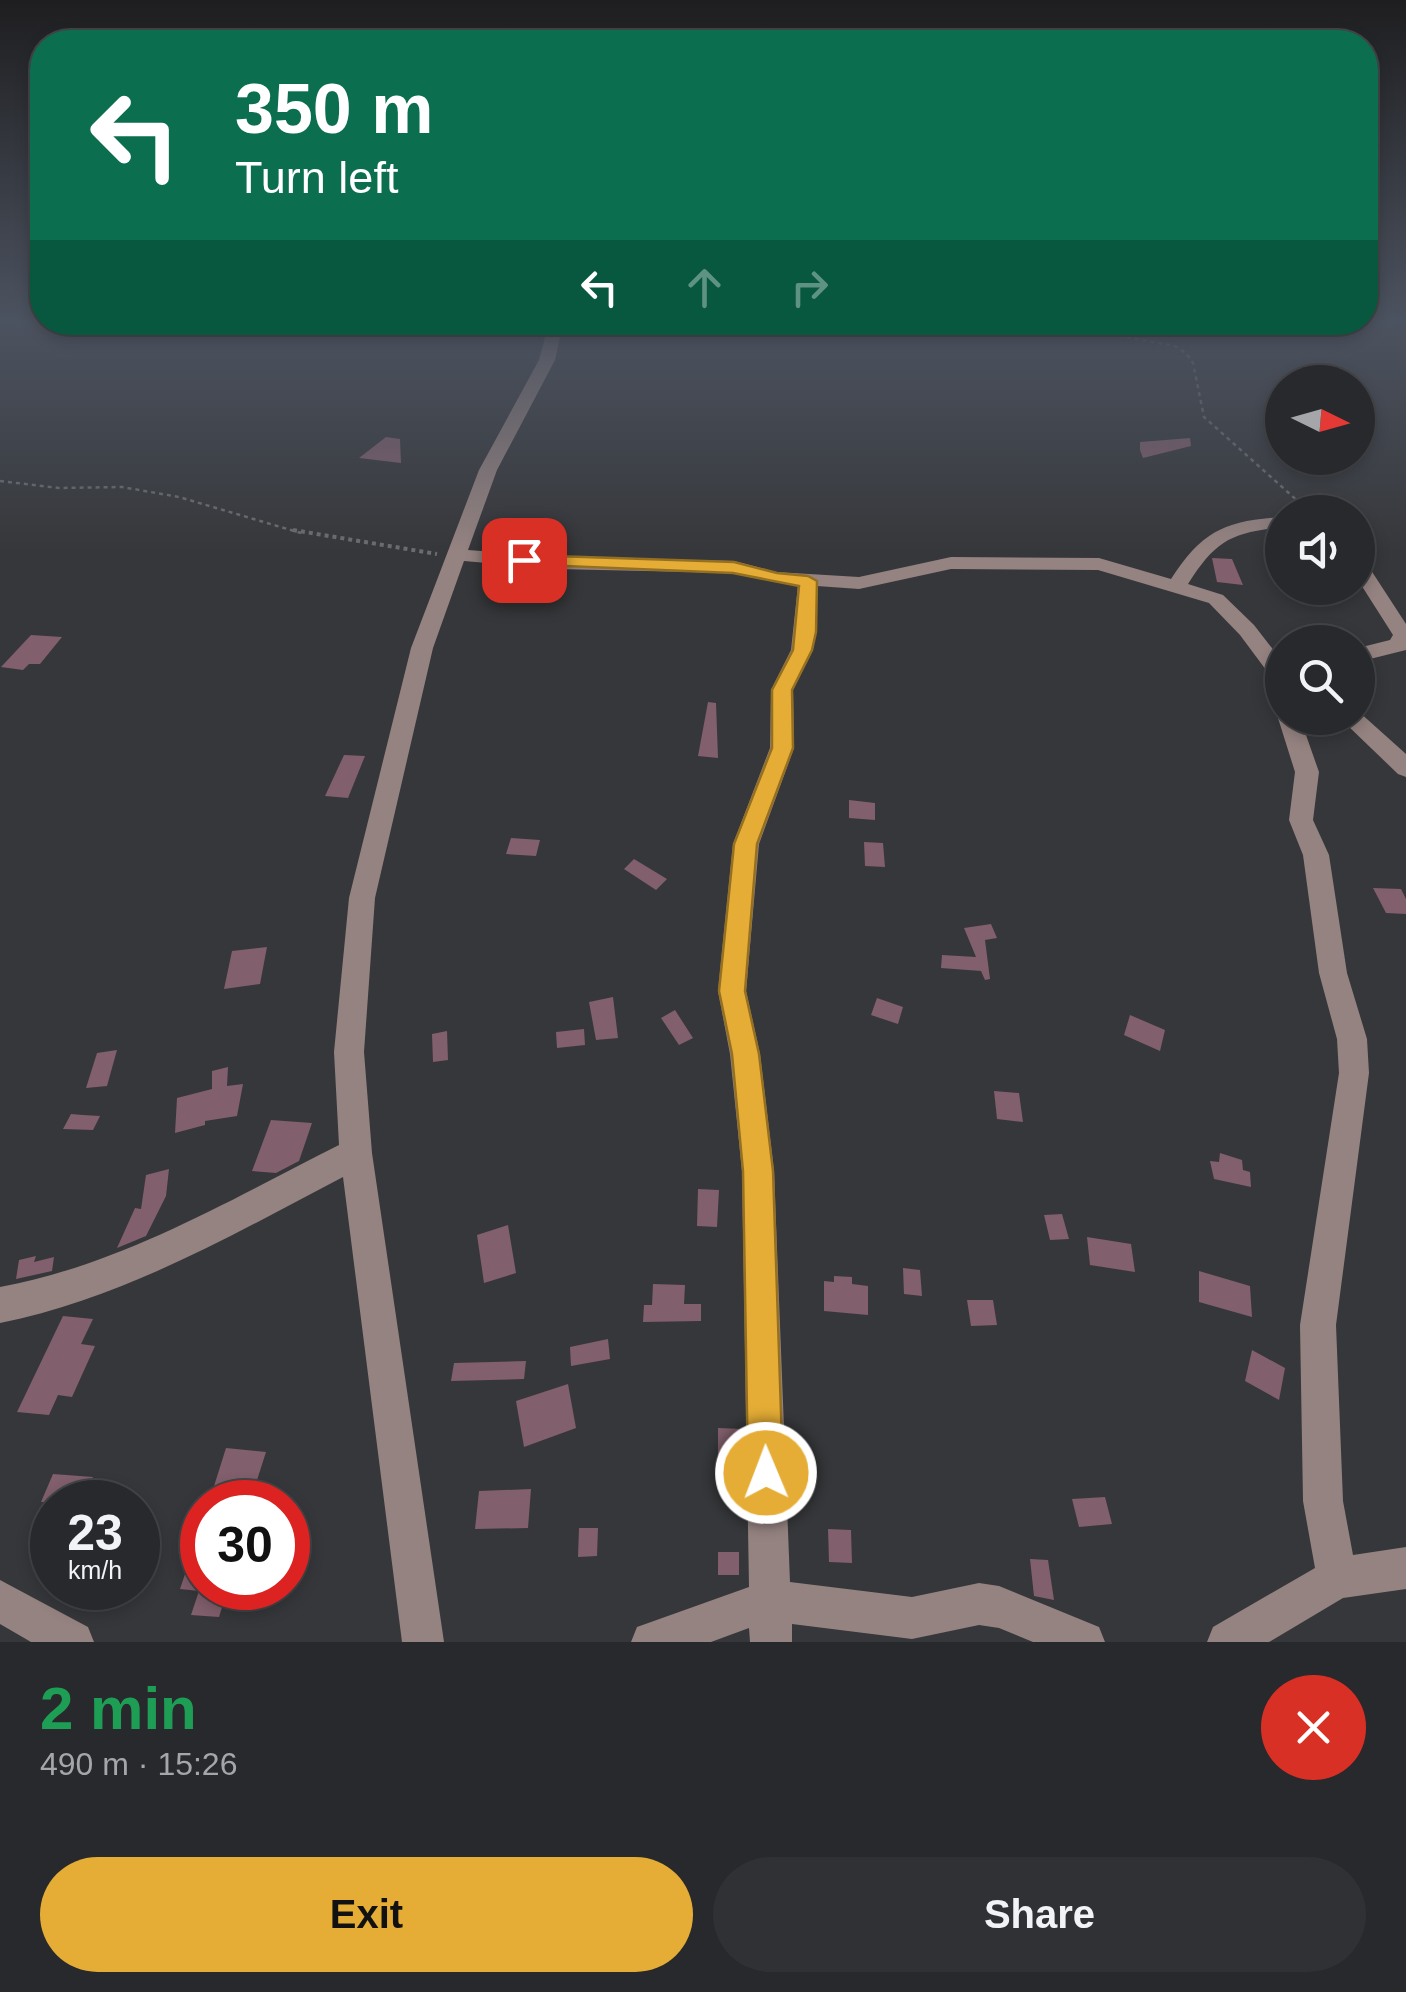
<!DOCTYPE html>
<meta charset="utf-8">
<style>
body{margin:0;font-family:Arial,sans-serif;background:#303134;color:#f1f3f6;height:100vh;display:flex;flex-direction:column;font-size:38px;white-space:nowrap}
*{box-sizing:border-box;margin:0}
p{font-size:32px;color:#a5a6a9}
.icon{flex:none;width:55px;height:55px;fill:none;stroke:currentColor;stroke-width:2;stroke-linecap:round;stroke-linejoin:round}
.map{position:relative;height:1642px;overflow:hidden}
.details{display:flex;flex-direction:column;background:#28292c;flex:1}
.details>*{flex:none}
.banner{position:absolute;left:30px;top:30px;width:1348px;height:305px;border-radius:40px;box-shadow:0 5px 15px #0003,0 0 0 2px #444548;background:#0b6e4f;color:#fff;overflow:hidden}
.needle{width:65px;rotate:95deg}
.buttons{position:absolute;left:1265px;top:365px;display:grid;gap:20px}
.buttons a{display:grid;place-items:center;width:110px;height:110px;border-radius:50%;background:#28292c;box-shadow:0 5px 15px #0003,0 0 0 2px #444548;font-size:50px}
.speed{position:absolute;left:30px;top:1480px;display:flex;gap:20px;font-size:50px;font-weight:700;text-align:center}
.speed>*{display:grid;place-content:center;width:130px;height:130px;border-radius:50%;background:#28292c;box-shadow:0 5px 15px #0003,0 0 0 2px #444548;line-height:1}
.speed small{font-size:25px;font-weight:400}
.speed .limit{border:15px solid #d22;background:#fff;color:#111}
.pin{position:absolute;display:grid;place-items:center;width:85px;height:85px;color:#fff;margin:-42px;border-radius:20px;box-shadow:0 5px 15px #0006}
.me{position:absolute;width:110px;margin:-55px;rotate:359deg;stroke-linejoin:round;filter:drop-shadow(0 0 8px #0008)}
.turn{display:flex;align-items:center;gap:35px;height:210px;padding:0 40px;font-size:45px}
.turn .icon{width:130px;height:130px;stroke-width:2.5}
.turn b{display:block;font-size:70px;line-height:85px}
.lanes{display:flex;align-items:center;height:95px;padding:0 40px;background:#0003;justify-content:center;gap:50px;direction:ltr}
.lanes .off{opacity:.35}
.round{display:grid;place-items:center;flex:none;width:105px;height:105px;border-radius:52px;background:#303134}
.headline{display:flex;align-items:center;justify-content:space-between;height:170px;padding:0 40px}
h1{font-size:60px;font-weight:700;line-height:75px;color:#1e9e55}
.cta{display:flex;gap:20px;margin-top:auto;padding:20px 40px}
.cta a{flex:1;height:115px;border-radius:60px;background:#e5ad35;color:#111;font-size:40px;font-weight:700;line-height:115px;text-align:center}
.cta a+a{background:#303134;color:#f1f3f6}
.map>svg:first-child{display:block}
</style>
<div class="map">
<svg width="1406" height="1642" viewBox="0 0 1406 1642">
<rect width="100%" height="100%" fill="#36373a"/>
<path fill="#815f6c" d="M386,437L400,439L401,463L359,458Z
M1190,438L1191,446L1143,458L1140,450V442Z
M1212,558L1232,559L1243,585L1217,582Z
M31,635L62,637L40,664H29L23,670L1,667Z
M708,702L716,703L718,758L698,756Z
M344,755L365,756L348,798L325,796Z
M849,800L875,803V820L849,818Z
M511,838L540,840L536,856L506,854Z
M864,842L883,843L885,867L865,866Z
M634,859L667,879L656,890L624,869Z
M1373,888L1401,889L1406,899V914L1386,913Z
M991,924L997,938L985,940L990,979L985,980L981,971L941,968L942,955L976,957L964,928Z
M267,947L260,984L224,989L232,951Z
M613,997L618,1038L596,1040L589,1002Z
M877,998L903,1007L898,1024L871,1015Z
M675,1010L693,1038L679,1045L661,1018Z
M1130,1015L1165,1030L1160,1051L1124,1035Z
M584,1029L585,1045L557,1048L556,1032Z
M447,1031L448,1060L433,1062L432,1034Z
M117,1050L107,1086L86,1088L97,1053Z
M228,1067L227,1086L243,1084L237,1116L205,1121V1125L175,1133L177,1098L212,1089V1071Z
M994,1091L1019,1093L1023,1122L997,1119Z
M71,1114L83,1115L100,1116L93,1130L63,1129Z
M271,1120L312,1123L299,1161L276,1173L252,1171Z
M1220,1153L1242,1160L1243,1170L1250,1172L1251,1187L1214,1179L1210,1161L1219,1162Z
M169,1169L166,1196L146,1236L117,1248L135,1208L141,1209L146,1175Z
M698,1189L719,1190L717,1227L697,1226Z
M1062,1214L1069,1239L1050,1240L1044,1215Z
M508,1225L516,1273L484,1283L477,1235Z
M1087,1237L1131,1244L1135,1272L1090,1265Z
M36,1256L34,1262L54,1257L52,1271L16,1279L19,1260Z
M903,1268L920,1270L922,1296L904,1294Z
M1199,1271L1250,1286L1252,1317L1199,1302Z
M834,1276L852,1277V1284L868,1286V1315L824,1311V1281L834,1282Z
M653,1284L685,1285L684,1304H701V1321L643,1322L644,1305H652Z
M967,1300H993L997,1325L971,1326Z
M63,1316L93,1319L81,1344L95,1346L72,1397L58,1395L49,1415L17,1412Z
M608,1339L610,1359L571,1366L570,1347Z
M1252,1350L1285,1368L1279,1400L1245,1381Z
M526,1361L524,1379L451,1381L454,1363Z
M568,1384L576,1428L524,1447L516,1401Z
M718,1428L743,1429V1482L718,1481Z
M226,1448L266,1452L250,1502H209Z
M53,1474L93,1477L82,1502H41Z
M531,1489L528,1528L475,1529L479,1491Z
M1105,1497L1112,1524L1079,1527L1072,1499Z
M579,1528H598L597,1556L578,1557Z
M200,1529L202,1588H228L219,1617L191,1615L199,1591L180,1589Z
M828,1529L851,1530L852,1563L829,1562Z
M718,1552H739V1575H718Z
M1030,1559L1048,1560L1054,1600L1034,1596Z"/>
<g fill="none" stroke-linecap="round" stroke-linejoin="round">
<path stroke="#6b6c6f" stroke-width="2.5" stroke-dasharray="4 4" stroke-linecap="butt" d="M1081,323L1120,336L1175,346L1186,353L1193,363L1204,417L1310,512
M0,481L59,488L122,487L179,497L301,533"/>
<path stroke="#6b6c6f" stroke-width="4" stroke-dasharray="4 4" stroke-linecap="butt" d="M293,530L437,554"/>
<path fill="#958381" fill-rule="evenodd" d="M549,323H563L555,360L497,470L468,550L557,557L734,561L776,572L859,577L951,557L1099,558L1171,579C1203,530 1225,521 1282,517V527C1231,533 1216,540 1188,584L1223,595L1254,625L1282,661V699L1274,697L1269,674L1240,635L1209,603L1098,570L951,569L859,589L817,586L813,650L793,690L794,748L759,844L746,991L760,1054L774,1171L790,1582L912,1597L979,1583L999,1586L1099,1627L1105,1642H1033L999,1628L979,1625L912,1639L792,1624V1642H750L749,1628L711,1642H631L637,1627L749,1587L742,1171L730,1054L718,991L733,844L770,748L771,690L791,650L798,585L734,573L557,569L464,561L433,648L375,898L364,1052L372,1153L444,1642H402L343,1177C232,1235 124,1298 0,1323V1287C123,1264 229,1200 339,1145L334,1052L349,898L411,648L479,470L539,360Z
M1358,559L1365,561L1406,624V650L1358,662V648L1390,640L1393,635L1358,580Z
M1358,711L1406,754V777L1398,774L1346,724L1343,718H1358Z
M1282,712V718H1300L1319,772L1313,820L1329,855L1347,973L1367,1039L1369,1073L1336,1325L1343,1501L1353,1555L1406,1547V1589L1343,1598L1269,1642H1207L1213,1627L1315,1568L1303,1501L1300,1325L1339,1073L1337,1039L1319,973L1303,855L1289,820L1295,772L1278,718Z
M0,1580L88,1627L94,1642H31L0,1624Z"/>
</g>
<linearGradient id="sky" x2="0" y2="1"><stop stop-color="#1e1e20"/><stop offset="0.58" stop-color="#4c5360"/><stop offset="1" stop-color="#4c5360" stop-opacity="0"/></linearGradient>
<rect width="1406" height="553" fill="url(#sky)"/>
<path fill="#e5ad35" stroke="#957022" stroke-width="2.5" d="M524,555L734,562L777,573L808,576L817,581L816,632L812,650L792,690L793,748L757,844L745,991L759,1054L773,1171L783,1473L778,1486L766,1491L753,1486L748,1473L743,1171L732,1054L719,991L734,844L772,748V690L793,650L799,586L733,573L517,564L515,560Z"/>
</svg>
<div class="buttons">
<a><svg class="needle" viewBox="-14 -14 28 28"><path d="M0-13l5 13h-10z" fill="#e53935"/><path d="M0 13l5-13h-10z" fill="#a5a6a9"/></svg></a>
<a><svg class="icon" aria-label="sound" viewBox="0 0 24 24"><path d="M4 9h4l5-4v14l-5-4H4zM17 9q2 3 0 6"/></svg></a>
<a><svg class="icon" aria-label="search" viewBox="0 0 24 24"><circle cx="10" cy="10" r="6"/><path d="M15 15l6 6"/></svg></a>
</div>
<div class="speed"><div>23<small>km/h</small></div><div class="limit">30</div></div>
<div class="pin" style="left:524px;top:560px;background:#d93025"><svg class="icon" aria-label="arrive" viewBox="0 0 24 24"><path d="M6 21V4h12l-3 4 3 4H6"/></svg></div>
<svg class="me" style="left:766px;top:1473px" viewBox="-20 -20 40 40"><circle r="17" fill="#e5ad35" stroke="#fff" stroke-width="3"/><path d="M0-11L8 9 0 5-8 9z" fill="#fff"/></svg>
<div class="banner">
<div class="turn"><svg class="icon" aria-label="left" viewBox="0 0 24 24"><path d="M17 20v-9H6M10 6l-5 5 5 5"/></svg><div><b>350 m</b>Turn left</div></div>
<div class="lanes"><svg class="icon" aria-label="left" viewBox="0 0 24 24"><path d="M17 20v-9H6M10 6l-5 5 5 5"/></svg><svg class="icon off" aria-label="ahead" viewBox="0 0 24 24"><path d="M12 20V5M6 11l6-6 6 6"/></svg><svg class="icon off" aria-label="right" viewBox="0 0 24 24"><path d="M7 20v-9h11M14 6l5 5-5 5"/></svg></div>
</div>
</div>
<section class="details">
<div class="headline"><div><h1>2 min</h1><p>490 m · 15:26</p></div><a class="round" style="background:#d93025;color:#fff"><svg class="icon" aria-label="close" viewBox="0 0 24 24"><path d="M6 6l12 12M18 6L6 18"/></svg></a></div>
<div class="cta"><a>Exit</a><a>Share</a></div>
</section>
